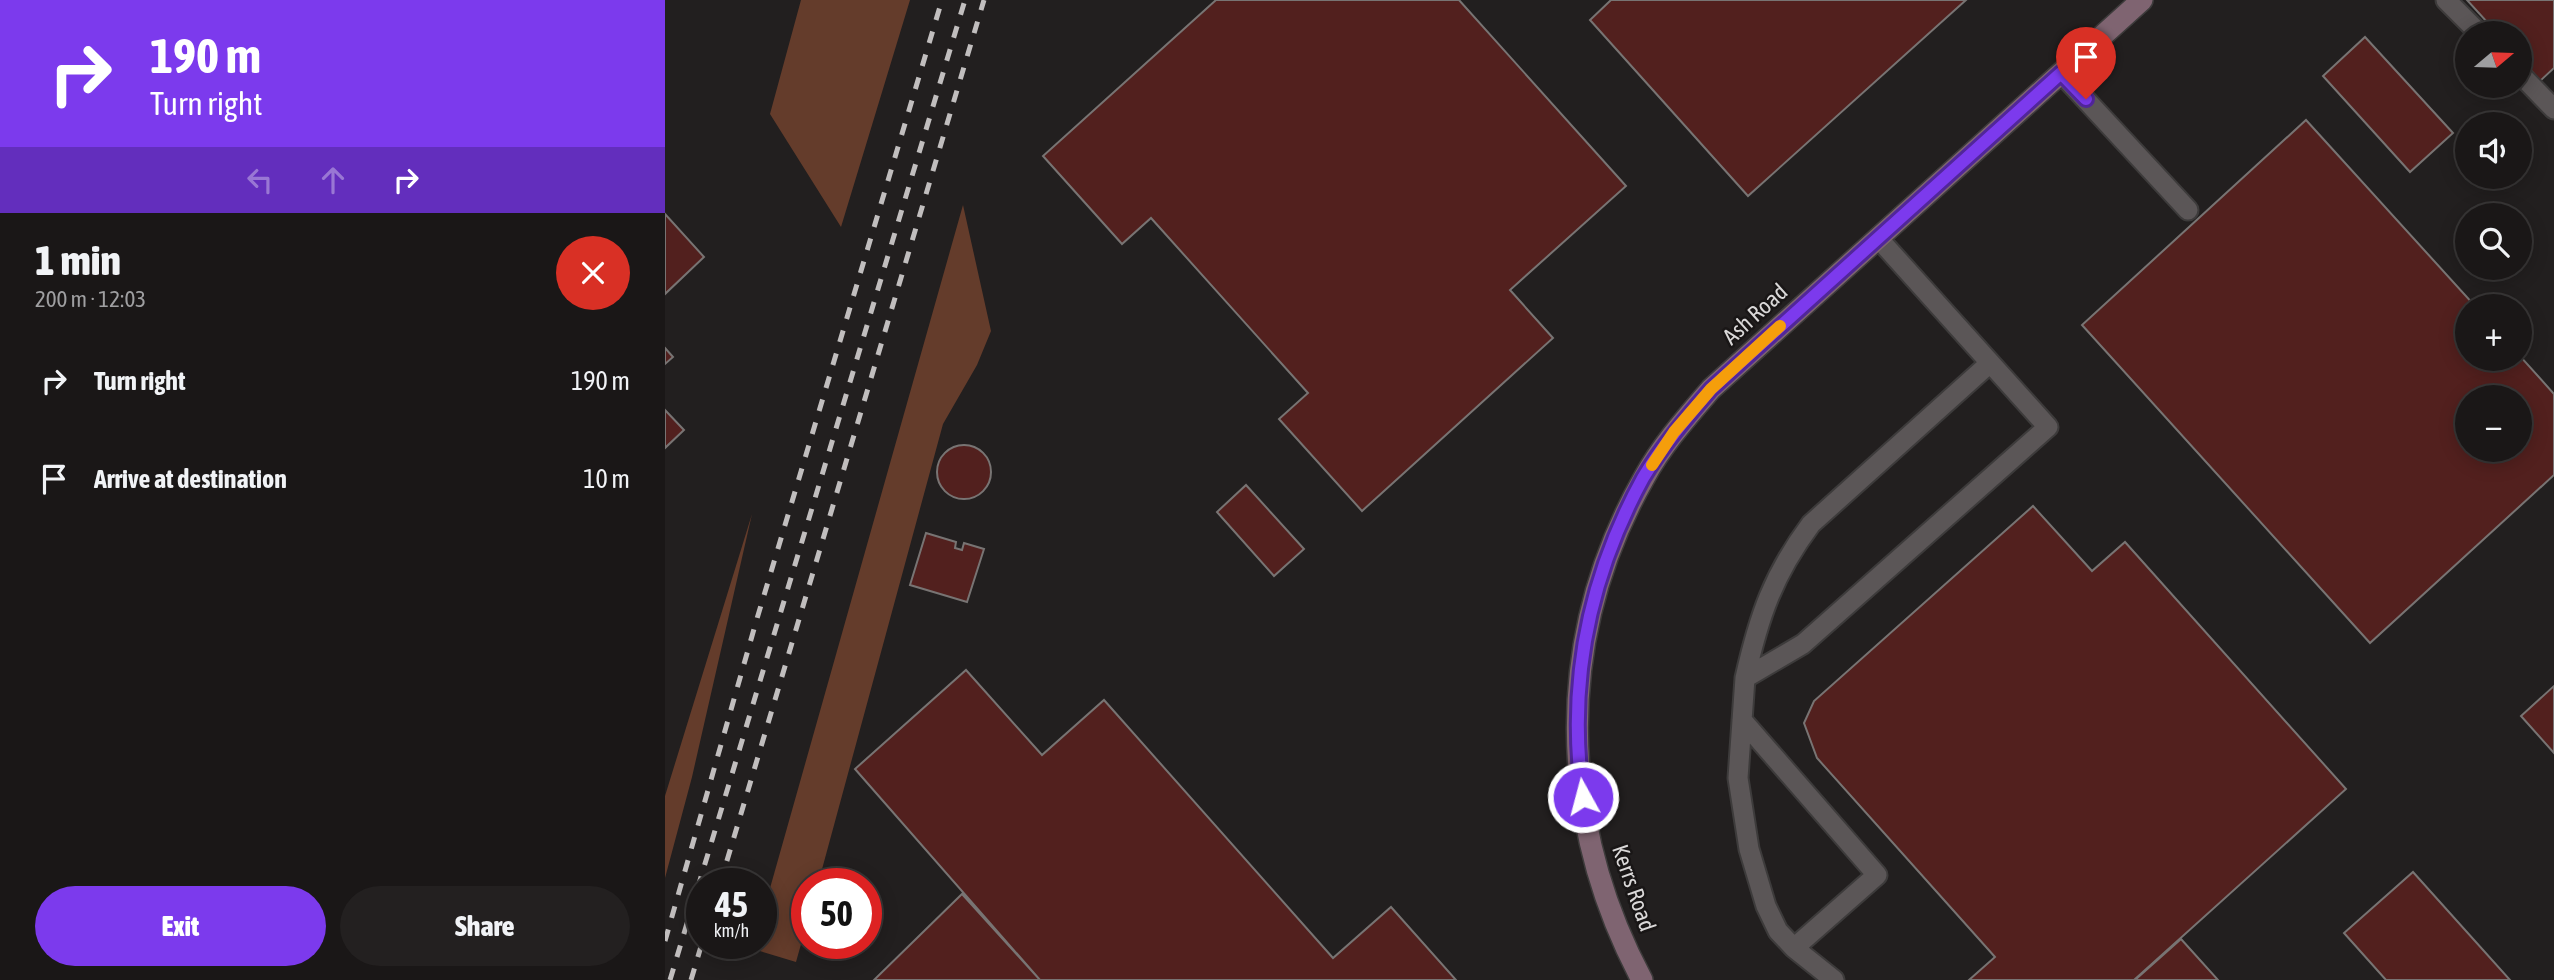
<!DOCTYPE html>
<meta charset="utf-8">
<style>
body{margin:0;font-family:"Asap Condensed",sans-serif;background:#232020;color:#f1f3f6;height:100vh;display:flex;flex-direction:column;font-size:26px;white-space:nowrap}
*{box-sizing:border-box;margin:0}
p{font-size:23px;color:#9f9fa1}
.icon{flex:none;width:38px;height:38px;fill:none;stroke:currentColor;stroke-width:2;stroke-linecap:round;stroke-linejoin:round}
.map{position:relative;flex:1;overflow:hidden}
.panel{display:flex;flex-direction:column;background:#1a1717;width:665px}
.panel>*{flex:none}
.hud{background:#7c3aed;color:#fff;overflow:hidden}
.needle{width:46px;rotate:71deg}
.buttons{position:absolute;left:1790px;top:21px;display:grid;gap:14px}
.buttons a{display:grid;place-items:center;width:77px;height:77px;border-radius:50%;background:#1a1717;box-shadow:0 4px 18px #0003,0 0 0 2px #383636;font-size:35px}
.speed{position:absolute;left:21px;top:868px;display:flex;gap:14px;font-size:35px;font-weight:700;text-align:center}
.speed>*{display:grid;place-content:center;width:91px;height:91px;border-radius:50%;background:#1a1717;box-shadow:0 4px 18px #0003,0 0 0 2px #383636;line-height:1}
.speed small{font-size:18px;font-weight:400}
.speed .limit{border:10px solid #d22;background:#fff;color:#111}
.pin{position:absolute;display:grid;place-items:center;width:60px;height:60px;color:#fff;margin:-72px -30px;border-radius:50% 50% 50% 0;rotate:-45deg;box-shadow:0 0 7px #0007}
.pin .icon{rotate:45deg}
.me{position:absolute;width:77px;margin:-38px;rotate:353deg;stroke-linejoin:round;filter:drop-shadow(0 0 5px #0008)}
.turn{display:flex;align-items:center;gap:24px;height:147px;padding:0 35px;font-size:32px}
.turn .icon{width:91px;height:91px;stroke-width:2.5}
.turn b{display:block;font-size:49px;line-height:60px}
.lanes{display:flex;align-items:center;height:66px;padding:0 35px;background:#0003;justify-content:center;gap:35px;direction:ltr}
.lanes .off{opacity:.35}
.round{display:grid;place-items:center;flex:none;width:74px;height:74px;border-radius:37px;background:#232020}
.overview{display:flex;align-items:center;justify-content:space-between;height:119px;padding:0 35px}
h1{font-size:42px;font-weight:800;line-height:52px}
.action{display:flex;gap:14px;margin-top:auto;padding:14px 35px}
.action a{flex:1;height:80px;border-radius:42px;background:#7c3aed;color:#fff;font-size:28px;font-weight:800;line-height:80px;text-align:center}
.action a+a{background:#232020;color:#f1f3f6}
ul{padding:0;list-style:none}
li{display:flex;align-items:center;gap:21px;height:98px;padding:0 35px}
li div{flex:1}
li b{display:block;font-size:26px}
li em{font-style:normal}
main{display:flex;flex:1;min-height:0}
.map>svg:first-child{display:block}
</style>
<main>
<section class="panel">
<div class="hud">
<div class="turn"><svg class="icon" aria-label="right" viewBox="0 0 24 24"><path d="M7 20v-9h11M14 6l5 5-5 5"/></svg><div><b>190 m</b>Turn right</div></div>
<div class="lanes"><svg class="icon off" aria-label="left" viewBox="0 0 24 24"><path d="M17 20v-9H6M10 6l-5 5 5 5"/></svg><svg class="icon off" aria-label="ahead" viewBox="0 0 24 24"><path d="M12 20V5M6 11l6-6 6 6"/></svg><svg class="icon" aria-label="right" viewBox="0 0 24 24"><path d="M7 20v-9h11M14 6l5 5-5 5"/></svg></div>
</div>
<div class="overview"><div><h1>1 min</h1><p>200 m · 12:03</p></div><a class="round" style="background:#d93025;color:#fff"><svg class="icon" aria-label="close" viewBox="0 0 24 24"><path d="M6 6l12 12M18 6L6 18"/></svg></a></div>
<ul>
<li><svg class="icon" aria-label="right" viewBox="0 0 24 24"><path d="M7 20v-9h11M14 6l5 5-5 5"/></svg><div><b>Turn right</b></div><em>190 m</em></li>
<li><svg class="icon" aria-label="arrive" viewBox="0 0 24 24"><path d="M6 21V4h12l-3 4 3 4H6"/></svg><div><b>Arrive at destination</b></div><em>10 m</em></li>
</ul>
<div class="action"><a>Exit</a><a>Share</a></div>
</section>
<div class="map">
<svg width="1889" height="980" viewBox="0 0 1889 980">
<rect width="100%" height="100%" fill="#221f1f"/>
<path fill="#643c2b" d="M136,0H245L176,227L105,114Z
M298,205L326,331L312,365L278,424L153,884H142V923L131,962L88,949L90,943H96V920Z
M87,514L27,777L0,878V796Z"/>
<path fill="#52201e" stroke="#787473" stroke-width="2" fill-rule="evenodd" d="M551,0H794L961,186L845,290L888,338L697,511L614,419L643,393L486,218L457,244L378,156Z
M946,0H1301L1083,196L925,20Z
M1802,0H1889V68L1875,81L1855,58V33H1832Z
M1700,37L1788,133L1745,172L1658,76Z
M1641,120L1810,306H1802V359H1855V356L1889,394V475L1705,643L1417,325ZM1802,397H1855V450H1802Z
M0,214L39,257L0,294Z
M0,348L8,357L0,364Z
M0,410L19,430L0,448Z
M272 472a27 27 0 1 1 54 0a27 27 0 1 1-54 0Z
M581,485L639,549L609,576L552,512Z
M1368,506L1427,571L1460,542L1681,789L1469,980H1304L1330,957L1152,758L1139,723L1149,701Z
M261,533L291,542L290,548L297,550L299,543L319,549L302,602L245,585Z
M301,670L377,755L439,700L668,958L726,907L791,980H375L190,769Z
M1889,686V753L1856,716Z
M1748,872L1845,980H1721L1679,933Z
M297,894L375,980H209Z
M1516,939L1553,980H1470Z"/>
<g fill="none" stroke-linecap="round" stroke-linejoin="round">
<g stroke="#3d3b3b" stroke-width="23">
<path id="lane" d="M1781,0L1814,33
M1396,73L1523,210
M1855,74L1889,109
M1080,678C1094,616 1108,575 1146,524L1325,363
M1077,720L1212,875L1129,948
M1169,980L1129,948L1113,931L1101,906L1084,849L1073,778L1080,678L1138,644L1383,427L1213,238"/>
</g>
<g stroke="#3d3b3b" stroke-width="24">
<path id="secondary" d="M977,980C892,820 889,637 979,478C997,445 1022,417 1046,389L1477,0"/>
</g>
<use href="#lane" stroke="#5b5657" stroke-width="19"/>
<use href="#secondary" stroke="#7f6471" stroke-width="21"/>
<path stroke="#c1bebe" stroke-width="5" stroke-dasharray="12 12" stroke-linecap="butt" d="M55,884L319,0
M0,941L91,622L277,0
M5,980L300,0
M26,980L37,943"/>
</g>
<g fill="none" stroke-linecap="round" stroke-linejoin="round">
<g stroke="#51269a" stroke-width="18">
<path id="route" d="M918,797C902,685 924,577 978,478C997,446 1022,417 1046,389L1396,73L1421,99"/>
</g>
<use href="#route" stroke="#7c3aed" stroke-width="12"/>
<path stroke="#f59e0b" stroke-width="12" d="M987,465L1009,432L1046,389L1115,326"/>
</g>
<g text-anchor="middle" stroke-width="5" stroke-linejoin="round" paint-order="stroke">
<g font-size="23" fill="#dad8d8" stroke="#191616">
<text transform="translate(1090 314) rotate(-42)" y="8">Ash Road</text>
<text transform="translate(969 888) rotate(71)" y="8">Kerrs Road</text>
</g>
</g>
</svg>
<div class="buttons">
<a><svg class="needle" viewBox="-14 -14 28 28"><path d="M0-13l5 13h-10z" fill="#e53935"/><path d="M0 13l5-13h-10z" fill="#9f9fa1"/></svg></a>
<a><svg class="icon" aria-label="sound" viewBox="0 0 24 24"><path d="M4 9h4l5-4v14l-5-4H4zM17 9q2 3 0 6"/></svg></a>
<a><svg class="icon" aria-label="search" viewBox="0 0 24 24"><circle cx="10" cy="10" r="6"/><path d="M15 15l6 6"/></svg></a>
<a>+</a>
<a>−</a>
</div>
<div class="speed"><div>45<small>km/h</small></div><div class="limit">50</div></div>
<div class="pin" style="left:1421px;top:99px;background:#d93025"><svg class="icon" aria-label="arrive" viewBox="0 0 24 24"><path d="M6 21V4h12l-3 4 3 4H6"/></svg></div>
<svg class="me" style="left:918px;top:797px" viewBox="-20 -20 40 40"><circle r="17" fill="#7c3aed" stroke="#fff" stroke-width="3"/><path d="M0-11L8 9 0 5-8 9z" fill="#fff"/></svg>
</div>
</main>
